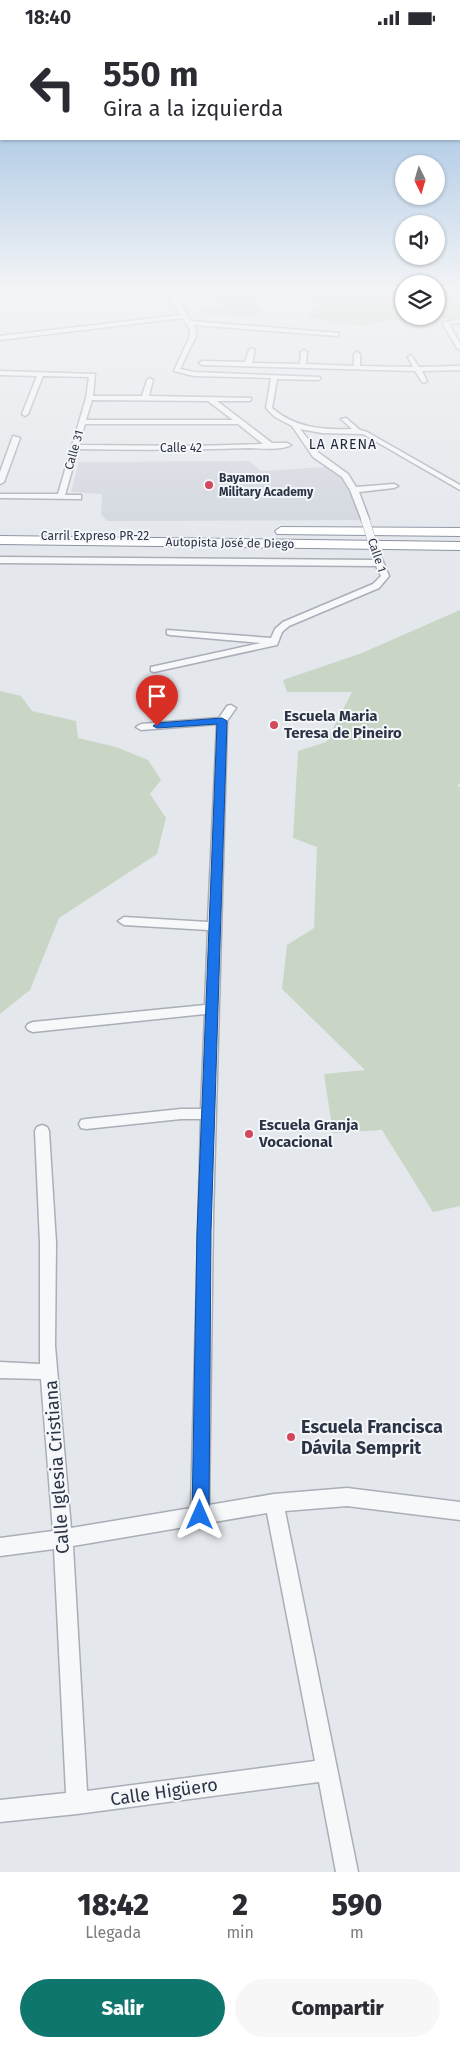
<!DOCTYPE html>
<html lang="es">
<meta charset="utf-8">
<style>
body{margin:0;font-family:"Fira Sans",sans-serif;background:#f7f7f7;color:#2b2b33;height:100vh;display:flex;flex-direction:column;font-size:19px;white-space:nowrap}
*{box-sizing:border-box;margin:0}
p{font-size:16px;color:#7c7c81}
.icon{flex:none;width:28px;height:28px;fill:none;stroke:currentColor;stroke-width:2;stroke-linecap:round;stroke-linejoin:round}
.map{position:relative;height:1837px;overflow:hidden}
.side{display:flex;flex-direction:column;background:#fff;flex:1}
.side>*{flex:none}
.hud{position:absolute;left:0px;top:0px;width:460px;height:105px;box-shadow:0 1px 4px #0004;background:#fff;color:#2b2b33;overflow:hidden}
.needle{width:32px;rotate:175deg}
.controls{position:absolute;left:395px;top:120px;display:grid;gap:10px}
.controls a{display:grid;place-items:center;width:50px;height:50px;border-radius:50%;background:#fff;box-shadow:0 1px 4px #0004;font-size:25px}
.pin{position:absolute;display:grid;place-items:center;width:42px;height:42px;color:#fff;margin:-51px -21px;border-radius:50% 50% 50% 0;rotate:-45deg;box-shadow:0 0 5px #0007}
.pin .icon{rotate:45deg}
.me{position:absolute;width:55px;margin:-28px;rotate:0deg;stroke-linejoin:round;filter:drop-shadow(0 0 4px #0008)}
.turn{display:flex;align-items:center;gap:18px;height:105px;padding:0 20px;font-size:22px}
.turn .icon{width:65px;height:65px;stroke-width:2.5}
.turn b{display:block;font-size:35px;line-height:42px}
.eta{display:flex;justify-content:space-evenly;align-items:center;height:85px;text-align:center}
.eta b{font-size:30px;font-weight:800;line-height:35px}
.action{display:flex;gap:10px;margin-top:auto;padding:10px 20px}
.action a{flex:1;height:58px;border-radius:30px;background:#0f766e;color:#fff;font-size:20px;font-weight:800;line-height:58px;text-align:center}
.action a+a{background:#f7f7f7;color:#2b2b33}
.status{display:flex;justify-content:space-between;align-items:center;height:35px;padding:0 25px;background:#fff;direction:ltr}
.status svg{height:14px;fill:currentColor}
.map>svg:first-child{display:block}
</style>
<div class="status"><b>18:40</b><svg viewBox="0 0 49 12"><path d="M0 12V9h3v3zM5 12V6h3v6zM10 12V3h3v9zM15 12V0h3v12zM26 1h20v11H26zM47 4h2v5h-2z"/></svg></div>
<div class="map">
<svg width="460" height="1837" viewBox="0 0 460 1837">
<rect width="100%" height="100%" fill="#e4e7ec"/>
<path fill="#d2d6de" d="M249,426L261,436L327,432L341,442L364,485L107,486L101,479L102,459L71,457L79,427Z"/>
<path fill="#c9d6c5" d="M197,252H404V281H436V252H460V284H443L428,289L389,285L367,291L331,288L308,281L316,269L308,254L263,253L253,264L263,276L252,282L200,278L198,274L224,271L207,263Z
M460,575V748L457,751L460,752V1171L433,1177L382,1095L333,1098L324,1039L365,1035L282,954L287,910L314,893L317,812L293,803L298,716L326,707L352,657H287L283,645L362,618Z
M0,656L21,661L32,676L76,686L78,703L116,712L148,725L161,745L150,759L166,783L157,819L59,883L30,955L0,979Z"/>
<g fill="none" stroke-linecap="round" stroke-linejoin="round">
<g stroke="#a9aeb7" stroke-width="3">
<path id="minor" d="M164,252H170L191,286L339,298L337,301L193,290L196,295V301L180,334L194,337L320,342V344L318,345L277,344L272,373C295,393 323,395 352,394L341,384L346,383L360,395L367,397L460,450V455L363,399L322,398L300,394L319,418L348,439L356,452L394,449L398,451L394,453L359,457L369,484L362,486L350,455L342,442L313,422L292,391L275,382L266,373L271,343L194,341L174,336L190,301V295L183,283L0,305V301L181,280Z
M460,284V288L449,289L460,308V315L457,313L442,288Z
M252,313L255,315L252,328L300,329L301,317L304,315L307,317L306,329L354,331V319L357,317L360,319V331L413,332L408,322L411,320L419,332L460,331V335L422,336L427,346L424,348L422,347L415,336L202,330L199,328L202,326L245,327L249,315Z
M0,336L95,339L93,361H142L147,345L150,343L153,345L149,361L251,363V365L249,366H217L272,408H287L291,410C281,416 260,413 249,413C192,415 135,415 78,414L65,460H81V464L0,463V459H58L86,363L89,342L43,341L28,379L25,381L22,379L37,341L0,340ZM92,365L208,366L233,385H86ZM85,389H238L263,409L195,411L79,410Z
M13,401L20,403L4,447L0,449V437Z
M377,519L381,522L389,541L379,553L289,591L282,597L277,610L154,637L151,636V632L261,608L170,600L167,599V595L271,603L275,594L283,587L373,549L381,541L376,531L0,528V522L374,525L373,522Z
M231,670L236,673L227,686L213,1182L209,1470L274,1459L347,1453L460,1467V1485L347,1471L285,1476L358,1837H336L319,1747L77,1779L0,1787V1765L66,1758L54,1514L0,1521V1503L53,1496L41,1344L0,1343V1327L40,1329V1208L35,1096L37,1092L42,1090L47,1092L49,1096L56,1208L55,1311L71,1493L191,1473L201,1084H181L86,1094L81,1093L79,1089L81,1085L86,1084L181,1074H201L205,979L33,997L28,995L26,992L28,989L33,987L205,970L208,895L124,890L118,886L124,882L208,887L217,689L141,695L136,692L141,689L219,683L227,671ZM267,1478L315,1726L87,1756L73,1511Z"/>
</g>
<g stroke="#8b94a3" stroke-width="2">
<path id="highway" d="M281,492L460,493V501L277,499L275,496Z
M0,501L460,507V515L0,509Z"/>
</g>
<use href="#minor" fill="#f7f8fa" fill-rule="evenodd"/>
<use href="#highway" fill="#fff" fill-rule="evenodd"/>
<g stroke="#a9aeb7" stroke-width="9" stroke-linecap="butt">
<path id="minor-bridge" d="M365,484L377,522"/>
</g>
<use href="#minor-bridge" stroke="#f7f8fa" stroke-width="8"/>
</g>
<linearGradient id="sky" x2="0" y2="1"><stop stop-color="#8bb4dd"/><stop offset="0.5" stop-color="#f3f4f6"/><stop offset="1" stop-color="#f3f4f6" stop-opacity="0"/></linearGradient>
<rect width="460" height="509" fill="url(#sky)"/>
<path fill="#1a73e8" stroke="#114b97" d="M222,683L227,686L211,1197L209,1480L206,1486L200,1488L194,1486L192,1480L197,1197L217,689L157,693L153,691L157,688Z"/>
<g fill="#d1495b" stroke="#f4f6f9" stroke-width="2">
<circle cx="209" cy="450" r="5"/>
<circle cx="274" cy="690" r="5"/>
<circle cx="249" cy="1099" r="5"/>
<circle cx="291" cy="1402" r="5"/>
</g>
<g text-anchor="middle" stroke-width="4" stroke-linejoin="round" paint-order="stroke">
<g font-size="12" fill="#2b3445" stroke="#f4f6f9">
<text x="181" y="417">Calle 42</text>
<text transform="translate(74 415) rotate(-74)" y="4">Calle 31</text>
<text x="95" y="505">Carril Expreso PR-22</text>
<text transform="translate(230 508) rotate(1)" y="4">Autopista José de Diego</text>
<text transform="translate(377 520) rotate(72)" y="4">Calle 1</text>
</g>
<g font-size="12" font-weight="bold" fill="#2b3445" stroke="#f4f6f9" text-anchor="start">
<text x="219" y="447">Bayamon<tspan x="219" dy="14">Military Academy</tspan></text>
</g>
<g font-size="14" letter-spacing="1" fill="#1d2536" stroke="#f4f6f9">
<text x="343" y="414">LA ARENA</text>
</g>
<g font-size="15" font-weight="bold" fill="#2b3445" stroke="#f4f6f9" text-anchor="start">
<text x="284" y="686">Escuela Maria<tspan x="284" dy="17">Teresa de Pineiro</tspan></text>
<text x="259" y="1095">Escuela Granja<tspan x="259" dy="17">Vocacional</tspan></text>
</g>
<g font-size="18" font-weight="bold" fill="#2b3445" stroke="#f4f6f9" text-anchor="start">
<text x="301" y="1398">Escuela Francisca<tspan x="301" dy="21">Dávila Semprit</tspan></text>
</g>
<g font-size="18" fill="#2b3445" stroke="#f4f6f9">
<text transform="translate(57 1432) rotate(-94)" y="6">Calle Iglesia Cristiana</text>
<text transform="translate(164 1757) rotate(-8)" y="6">Calle Higüero</text>
</g>
</g>
</svg>
<div class="controls">
<a><svg class="needle" viewBox="-14 -14 28 28"><path d="M0-13l5 13h-10z" fill="#e53935"/><path d="M0 13l5-13h-10z" fill="#7c7c81"/></svg></a>
<a><svg class="icon" aria-label="sound" viewBox="0 0 24 24"><path d="M4 9h4l5-4v14l-5-4H4zM17 9q2 3 0 6"/></svg></a>
<a><svg class="icon" aria-label="layers" viewBox="0 0 24 24"><path d="M12 4l9 5-9 5-9-5zM3 14l9 5 9-5"/></svg></a>
</div>
<div class="pin" style="left:157px;top:691px;background:#d93025"><svg class="icon" aria-label="arrive" viewBox="0 0 24 24"><path d="M6 21V4h12l-3 4 3 4H6"/></svg></div>
<svg class="me" style="left:200px;top:1480px" viewBox="-20 -20 40 40"><path d="M0-17L14 15 0 8-14 15z" fill="#1a73e8" stroke="#fff" stroke-width="4"/></svg>
<div class="hud">
<div class="turn"><svg class="icon" aria-label="left" viewBox="0 0 24 24"><path d="M17 20v-9H6M10 6l-5 5 5 5"/></svg><div><b>550 m</b>Gira a la izquierda</div></div>
</div>
</div>
<section class="side">
<div class="eta">
<div><b>18:42</b><p>Llegada</p></div>
<div><b>2</b><p>min</p></div>
<div><b>590</b><p>m</p></div>
</div>
<div class="action"><a>Salir</a><a>Compartir</a></div>
</section>
